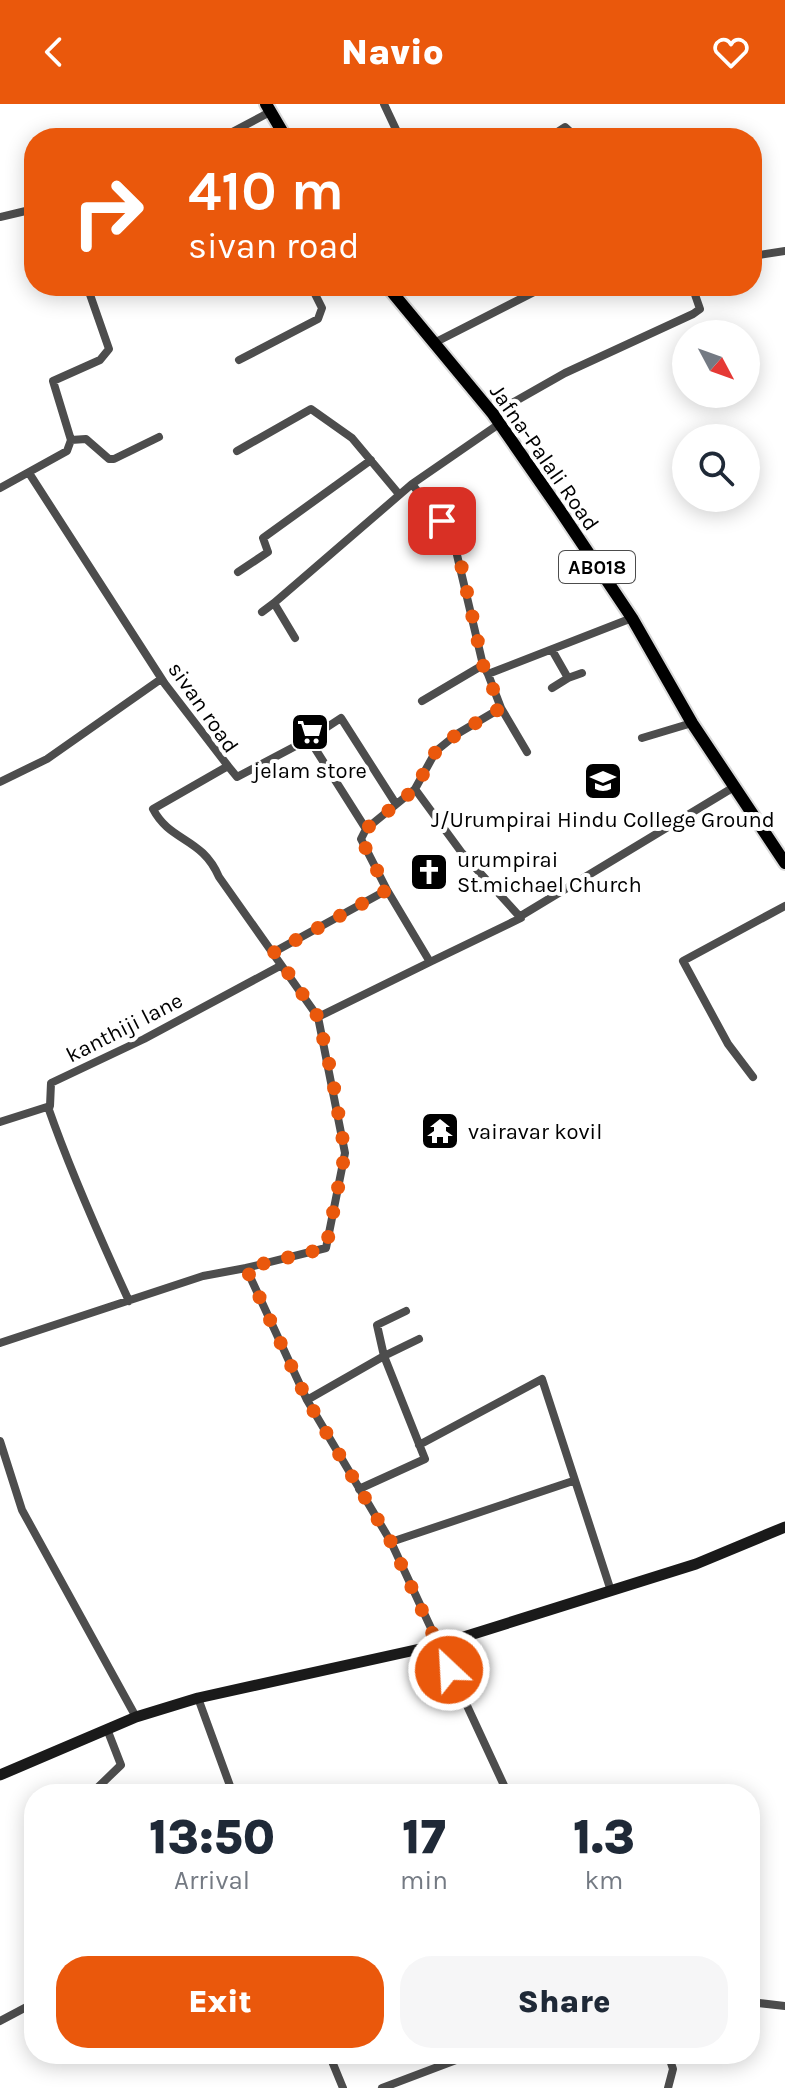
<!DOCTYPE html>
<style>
body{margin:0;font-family:Karla,sans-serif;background:#f6f6f7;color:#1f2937;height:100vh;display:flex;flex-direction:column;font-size:30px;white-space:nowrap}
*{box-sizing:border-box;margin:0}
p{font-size:26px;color:#747a83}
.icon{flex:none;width:44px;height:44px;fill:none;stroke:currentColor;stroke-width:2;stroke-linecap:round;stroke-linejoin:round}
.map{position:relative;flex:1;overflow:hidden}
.side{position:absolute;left:24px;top:1680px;width:736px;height:280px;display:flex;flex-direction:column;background:#fff;border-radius:32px;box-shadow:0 4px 20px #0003}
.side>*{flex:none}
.guide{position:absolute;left:24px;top:24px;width:738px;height:168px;border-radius:32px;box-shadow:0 4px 20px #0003;background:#ea580c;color:#fff;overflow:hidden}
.needle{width:52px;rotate:131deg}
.controls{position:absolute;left:672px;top:216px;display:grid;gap:16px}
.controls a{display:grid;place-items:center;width:88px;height:88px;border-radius:50%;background:#fff;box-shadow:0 4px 20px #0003;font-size:40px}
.pin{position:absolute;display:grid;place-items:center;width:68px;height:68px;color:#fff;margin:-34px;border-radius:16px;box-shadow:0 4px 12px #0006}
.me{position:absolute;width:88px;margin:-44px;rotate:335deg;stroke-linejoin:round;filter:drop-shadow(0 0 6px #0008)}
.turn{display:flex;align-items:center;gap:28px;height:168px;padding:0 32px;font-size:36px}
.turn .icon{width:104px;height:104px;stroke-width:2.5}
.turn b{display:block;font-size:56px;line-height:68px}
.eta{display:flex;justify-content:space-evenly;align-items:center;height:136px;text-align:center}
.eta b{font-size:48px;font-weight:800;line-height:56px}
.action{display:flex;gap:16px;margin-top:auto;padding:16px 32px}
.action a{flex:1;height:92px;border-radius:32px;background:#ea580c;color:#fff;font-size:32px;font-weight:800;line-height:92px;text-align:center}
.action a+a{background:#f6f6f7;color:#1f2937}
header{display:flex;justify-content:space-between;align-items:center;height:104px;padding:0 32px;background:#ea580c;color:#fff;font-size:36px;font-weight:800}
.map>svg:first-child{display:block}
</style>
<header><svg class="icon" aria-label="back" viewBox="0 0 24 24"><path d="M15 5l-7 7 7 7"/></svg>Navio<svg class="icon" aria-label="heart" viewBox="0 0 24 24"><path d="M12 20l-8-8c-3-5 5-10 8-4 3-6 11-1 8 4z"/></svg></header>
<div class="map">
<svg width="785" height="1984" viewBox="0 0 785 1984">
<rect width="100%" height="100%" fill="#fff"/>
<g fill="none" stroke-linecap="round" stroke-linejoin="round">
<g stroke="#dbdbdb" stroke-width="16">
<path id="primary" d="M266,0L286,34
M387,182L493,310L561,408L632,514L692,619L785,759"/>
</g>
<path stroke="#4d4d4d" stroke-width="8" d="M384,0L400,34
M144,34H156
M221,34L270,8
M548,34L565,23L577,34
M0,113L34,105
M752,152L785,147
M434,239L546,182
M239,256L318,215L322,204L311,182
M493,310L565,269L693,210L700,205L692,182
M499,320L412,380L453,434L483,561L488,570L632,514
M71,336L86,335L109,355H114L159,333
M237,347L311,305L352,334L398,389
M29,369L165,580L228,662L153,705C170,738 202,733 219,773L318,913L345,1049L326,1144L246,1164L307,1296L391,1438L508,1690
M0,384L67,347L71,336L53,277L100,256L109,245L87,182
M238,468L268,448L263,434L371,356
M262,508L274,499
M295,534L274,499L412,380
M552,546L568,574L552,584
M568,574L582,569
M422,597L483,561
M501,604L527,648
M642,634L692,619
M309,635L341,614L396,700
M228,662L237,673L309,635L366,725
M0,678L47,655L161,575
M387,786L430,858L521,814L462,749L415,685
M519,813L734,683
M274,848L387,786L361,735L366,725L415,685L436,647L457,630L501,604L488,570
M318,913L430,858
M753,973L728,940L683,857L785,802
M48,1003C71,1069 100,1134 129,1197
M0,1018L50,1002L51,979L144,935L280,862
M406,1207L377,1221L384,1252L419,1235
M0,1239L203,1172L246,1164
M307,1296L384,1252L425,1355L359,1385
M0,1337L22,1406L136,1613
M419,1341L542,1275L611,1487
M391,1438L573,1377
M198,1594L233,1690
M91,1690L121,1661L107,1625
M750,1898L785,1902
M0,1917L34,1899
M329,1950L343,1984
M668,1950L673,1965L668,1984
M382,1984L472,1950"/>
<path stroke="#1a1a1a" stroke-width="11" d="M0,1671L136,1613L198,1594L438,1541L696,1460L785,1423"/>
<use href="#primary" stroke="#000" stroke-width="12"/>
</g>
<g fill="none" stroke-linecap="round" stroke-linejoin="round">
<path stroke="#ea580c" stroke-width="14" stroke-dasharray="0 25.2" d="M442,417L460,456L483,561L501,604L457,630L436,647L415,685L366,725L361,735L387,786L274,848L318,913L332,972L345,1049L326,1144L246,1164L307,1296L391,1438L449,1566"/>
</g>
<defs>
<g id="supermarket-square" transform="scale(2)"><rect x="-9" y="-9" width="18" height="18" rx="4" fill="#000" stroke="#fff"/><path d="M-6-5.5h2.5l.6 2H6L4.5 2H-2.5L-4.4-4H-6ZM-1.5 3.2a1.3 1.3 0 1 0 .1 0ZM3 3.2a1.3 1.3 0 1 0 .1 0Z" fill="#fff"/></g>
<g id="school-square" transform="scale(2)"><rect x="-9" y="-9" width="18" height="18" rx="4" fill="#000" stroke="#fff"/><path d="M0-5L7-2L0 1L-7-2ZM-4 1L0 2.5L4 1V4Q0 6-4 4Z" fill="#fff"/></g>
<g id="church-square" transform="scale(2)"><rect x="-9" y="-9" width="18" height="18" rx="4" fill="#000" stroke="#fff"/><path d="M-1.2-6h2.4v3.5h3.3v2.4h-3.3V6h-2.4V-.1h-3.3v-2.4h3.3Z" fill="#fff"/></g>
<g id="temple-square" transform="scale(2)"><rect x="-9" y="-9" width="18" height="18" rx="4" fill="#000" stroke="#fff"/><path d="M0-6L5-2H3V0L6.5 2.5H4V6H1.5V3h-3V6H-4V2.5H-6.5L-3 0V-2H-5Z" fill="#fff"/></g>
</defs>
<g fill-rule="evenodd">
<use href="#supermarket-square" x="310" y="628"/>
<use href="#school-square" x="603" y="677"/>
<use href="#church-square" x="429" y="768"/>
<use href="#temple-square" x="440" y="1027"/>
</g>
<g text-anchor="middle" stroke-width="8" stroke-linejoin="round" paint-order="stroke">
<rect fill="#fff" stroke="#4c4c4c" stroke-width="2" x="559" y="447" width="76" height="32" rx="6"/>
<g font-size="20" font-weight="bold" fill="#000">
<text x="597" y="470">AB018</text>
</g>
<g font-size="22" fill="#000" stroke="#fff">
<text transform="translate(545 353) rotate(55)" y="8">Jafna-Palali Road</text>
<text transform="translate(204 603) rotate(55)" y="8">sivan road</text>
<text transform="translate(124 923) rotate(-27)" y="8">kanthiji lane</text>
</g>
<g font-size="22" fill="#000" stroke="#fff">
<text x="310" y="674">jelam store</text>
<text x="603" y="723">J/Urumpirai Hindu College Ground</text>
<text x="457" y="763" text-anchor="start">urumpirai<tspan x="457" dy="25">St.michael Church</tspan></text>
<text x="468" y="1035" text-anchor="start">vairavar kovil</text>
</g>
</g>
</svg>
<div class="controls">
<a><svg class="needle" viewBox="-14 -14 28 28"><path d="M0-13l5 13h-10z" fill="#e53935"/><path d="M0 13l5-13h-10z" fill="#747a83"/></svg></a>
<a><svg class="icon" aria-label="search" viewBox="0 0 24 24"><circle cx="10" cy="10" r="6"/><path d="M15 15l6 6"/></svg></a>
</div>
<div class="pin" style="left:442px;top:417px;background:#d93025"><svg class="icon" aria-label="arrive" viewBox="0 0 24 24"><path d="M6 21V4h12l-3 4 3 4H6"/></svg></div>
<svg class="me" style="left:449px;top:1566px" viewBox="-20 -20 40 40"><circle r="17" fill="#ea580c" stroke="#fff" stroke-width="3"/><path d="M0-11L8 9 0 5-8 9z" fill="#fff"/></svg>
<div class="guide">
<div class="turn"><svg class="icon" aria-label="right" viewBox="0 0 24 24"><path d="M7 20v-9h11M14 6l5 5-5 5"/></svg><div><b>410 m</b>sivan road</div></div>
</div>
<section class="side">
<div class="eta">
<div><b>13:50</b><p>Arrival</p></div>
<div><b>17</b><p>min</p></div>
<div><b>1.3</b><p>km</p></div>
</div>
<div class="action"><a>Exit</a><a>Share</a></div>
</section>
</div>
